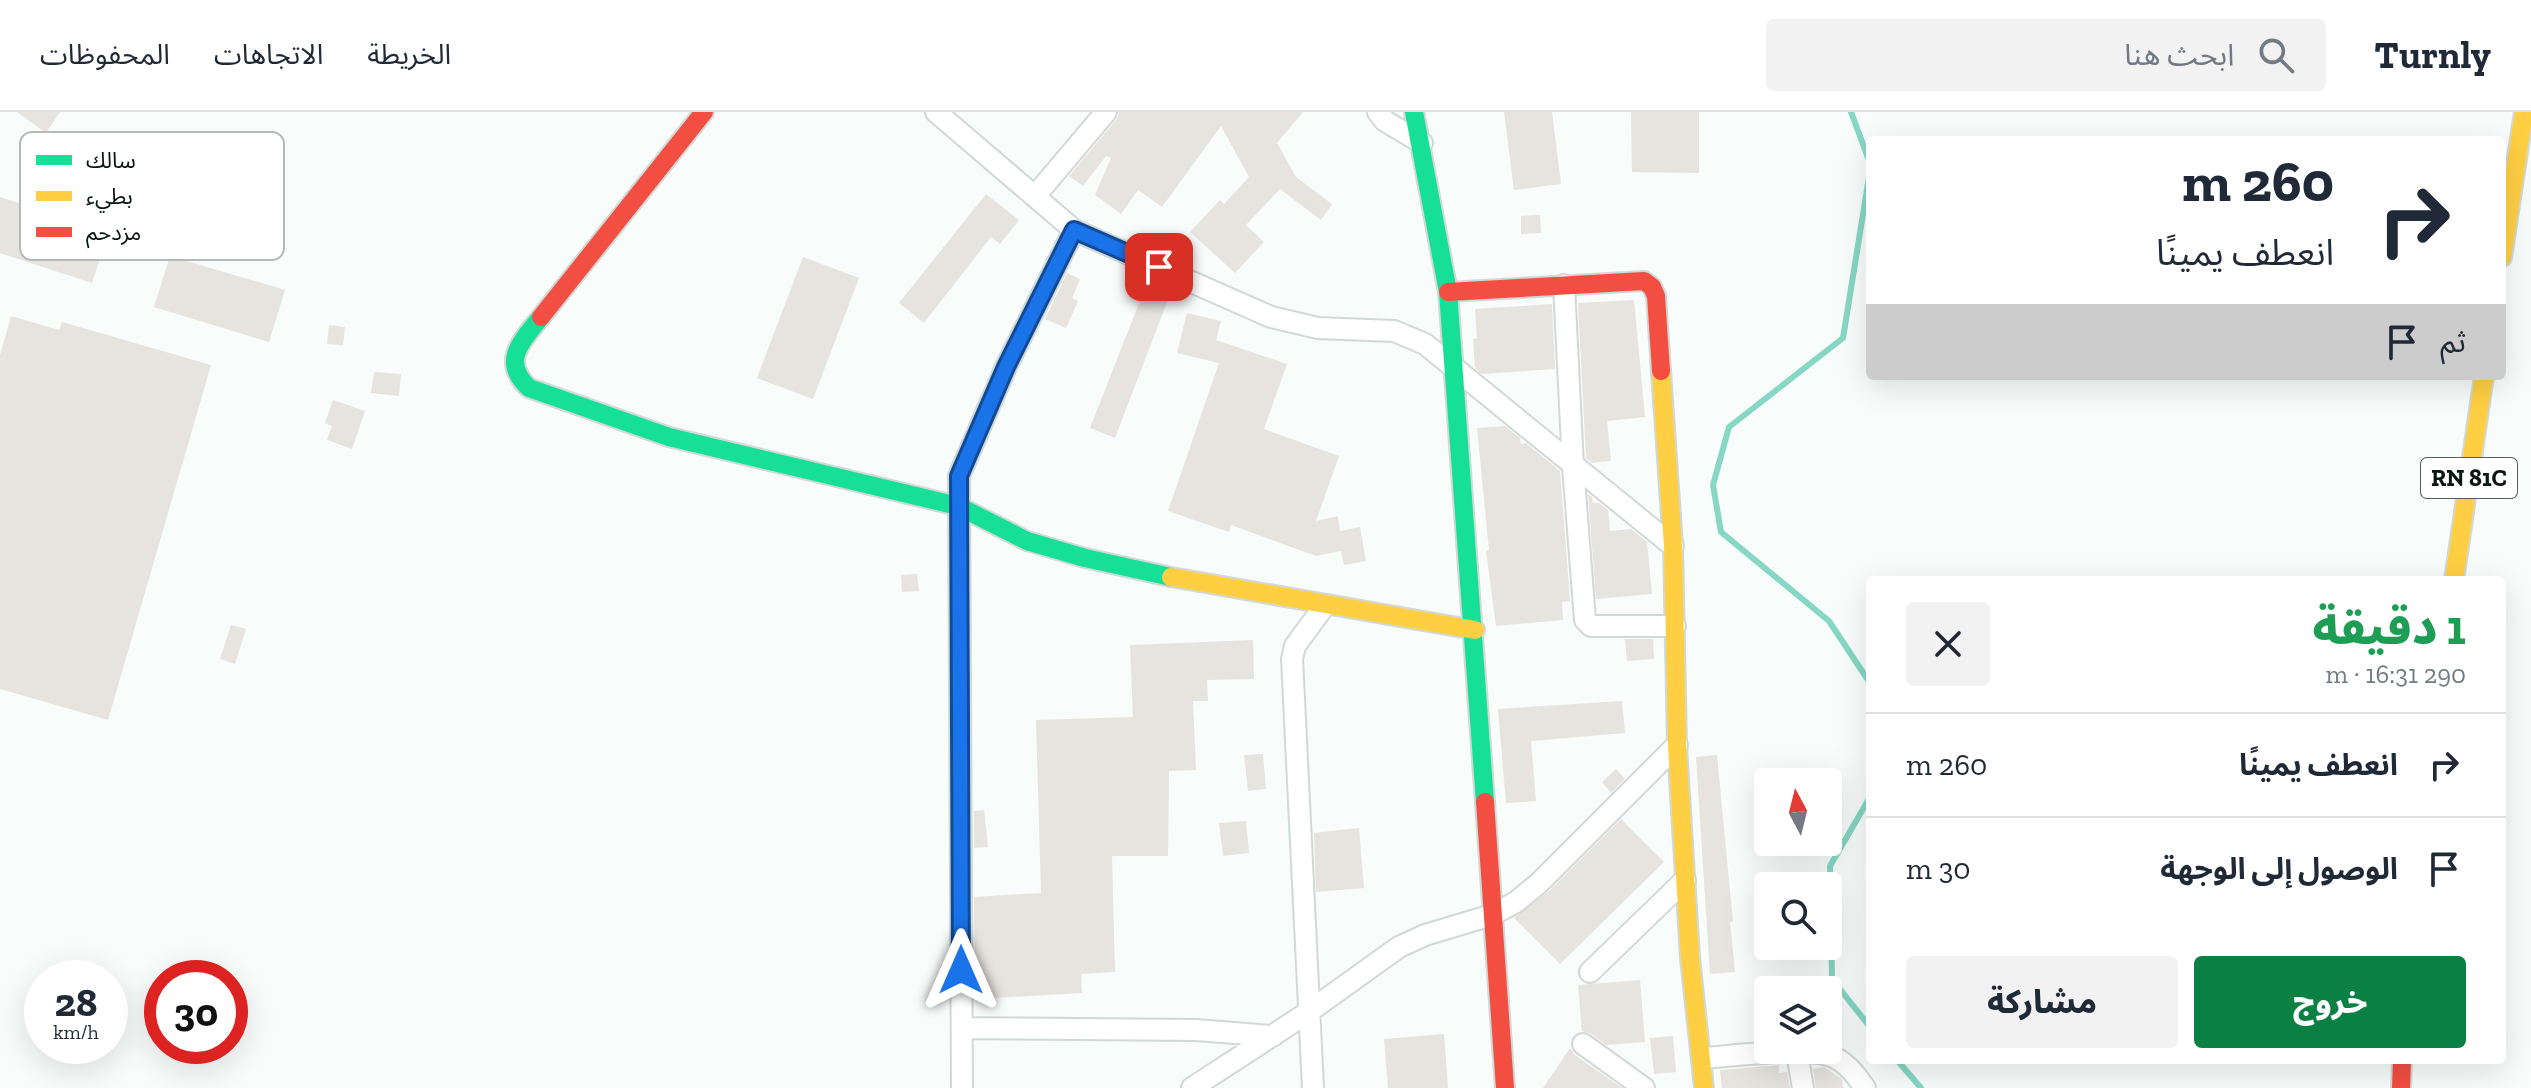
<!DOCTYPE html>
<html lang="ar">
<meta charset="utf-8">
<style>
body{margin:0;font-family:"Zilla Slab","Noto Sans Arabic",serif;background:#f2f2f3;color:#1f2937;direction:rtl;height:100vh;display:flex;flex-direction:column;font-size:30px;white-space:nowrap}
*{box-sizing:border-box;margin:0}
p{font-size:26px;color:#747a83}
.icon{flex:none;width:44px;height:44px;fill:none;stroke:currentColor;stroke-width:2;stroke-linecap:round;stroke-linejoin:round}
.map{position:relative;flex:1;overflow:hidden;direction:ltr}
.side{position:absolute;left:1866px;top:464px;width:640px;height:488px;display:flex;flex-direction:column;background:#fff;border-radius:8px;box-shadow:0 8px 32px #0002;direction:rtl}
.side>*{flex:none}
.guide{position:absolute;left:1866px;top:24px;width:640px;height:244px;border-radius:8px;box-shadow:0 8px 32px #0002;direction:rtl;background:#fff;color:#1f2937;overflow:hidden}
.needle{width:52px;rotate:353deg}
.tools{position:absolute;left:1754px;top:656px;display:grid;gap:16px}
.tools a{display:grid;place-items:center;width:88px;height:88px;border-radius:8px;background:#fff;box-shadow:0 8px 32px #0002;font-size:40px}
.speed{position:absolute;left:24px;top:848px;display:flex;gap:16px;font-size:40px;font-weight:700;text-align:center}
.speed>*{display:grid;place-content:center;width:104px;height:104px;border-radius:50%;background:#fff;box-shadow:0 8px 32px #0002;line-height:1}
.speed small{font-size:20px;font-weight:400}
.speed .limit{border:12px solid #d22;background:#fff;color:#111}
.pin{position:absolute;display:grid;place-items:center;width:68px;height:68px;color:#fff;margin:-34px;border-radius:16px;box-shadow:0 4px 12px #0006}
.me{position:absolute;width:88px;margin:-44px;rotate:0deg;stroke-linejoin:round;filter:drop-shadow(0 0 6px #0008)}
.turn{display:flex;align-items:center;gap:28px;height:168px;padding:0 40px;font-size:36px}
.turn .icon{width:104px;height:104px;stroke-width:2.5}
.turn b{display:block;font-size:56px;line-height:68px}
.then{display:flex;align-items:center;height:76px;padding:0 40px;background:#0003;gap:16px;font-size:30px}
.round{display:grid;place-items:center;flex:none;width:84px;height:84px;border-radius:8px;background:#f2f2f3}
.overview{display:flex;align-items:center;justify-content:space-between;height:136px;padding:0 40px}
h1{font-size:48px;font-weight:800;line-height:60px;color:#1e9e55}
.action{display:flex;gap:16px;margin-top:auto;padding:16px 40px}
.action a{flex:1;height:92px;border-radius:8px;background:#0b8043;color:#fff;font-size:32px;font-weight:800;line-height:92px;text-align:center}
.action a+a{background:#f2f2f3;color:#1f2937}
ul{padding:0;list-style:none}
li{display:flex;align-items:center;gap:24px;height:104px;padding:0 40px;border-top:2px solid #e0e1e3}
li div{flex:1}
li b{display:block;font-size:30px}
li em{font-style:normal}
header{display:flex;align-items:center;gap:48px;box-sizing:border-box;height:112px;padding:0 40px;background:#fff;border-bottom:2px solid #e0e1e3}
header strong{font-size:38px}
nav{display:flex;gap:44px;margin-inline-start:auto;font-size:28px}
.search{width:560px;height:72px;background:#f2f2f3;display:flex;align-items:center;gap:20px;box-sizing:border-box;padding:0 28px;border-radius:8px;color:#747a83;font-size:30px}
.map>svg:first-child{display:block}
</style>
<header>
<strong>Turnly</strong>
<div class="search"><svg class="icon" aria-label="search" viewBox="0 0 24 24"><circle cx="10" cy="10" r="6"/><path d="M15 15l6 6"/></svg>ابحث هنا</div>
<nav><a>الخريطة</a><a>الاتجاهات</a><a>المحفوظات</a></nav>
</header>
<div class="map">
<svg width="2531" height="976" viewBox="0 0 2531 976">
<rect width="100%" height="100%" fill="#f8fcfa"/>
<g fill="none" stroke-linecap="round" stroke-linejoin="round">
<path stroke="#86d7c4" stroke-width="6" d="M1851,0L1870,51
M1870,59L1843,226L1729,315L1713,373L1721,420L1829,509L1870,571
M1870,685L1830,754L1832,867L1870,915
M1897,948L1921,976"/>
</g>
<path fill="#e7e3df" d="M17,0H60L46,21Z
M1120,0H1303L1277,31L1296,65L1332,92L1321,108L1280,77L1246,113L1264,130L1235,161L1190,120L1220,88L1224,92L1249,65L1221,14L1162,95L1138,78L1121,102L1095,83L1111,46L1106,44L1083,74L1069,64L1116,8Z
M1504,0H1552L1561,72L1514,78Z
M1631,0H1699V61L1632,60Z
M986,82L1019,108L1000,132L991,125L924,211L899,191Z
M0,85L109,120L92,171L0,141Z
M1540,103L1541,121L1521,122V104Z
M170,144L285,178L269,230L154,195Z
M803,145L859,166L813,287L757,266Z
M1067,161L1080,167L1072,186L1078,189L1066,216L1045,207Z
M1145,176L1169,185L1115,326L1090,316Z
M1634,188L1645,305L1607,309L1611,349L1592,351L1586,346L1578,191Z
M1552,192L1555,257L1482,262L1475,256L1473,227L1477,226L1475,197Z
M1187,201L1221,209L1216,228L1287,252L1264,317L1339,344L1316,409L1338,404L1340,419L1360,415L1366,449L1344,453L1341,439L1316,444L1231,413L1229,420L1168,399L1219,251L1177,241Z
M11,204L59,218L62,210L211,253L108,608L0,577V243Z
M329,213L345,215L343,233L327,232Z
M374,260L401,262L399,284L371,281Z
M333,288L365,299L352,337L327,328L332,314L325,311Z
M1505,314L1520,326L1521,332L1526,331L1560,359L1570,489L1562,490L1563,508L1496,514L1486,439L1489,438L1477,316Z
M1588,382L1592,385L1593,391H1599L1608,398L1610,419L1631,417L1647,430L1652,482L1596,487Z
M917,462L919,479L902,480L901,463Z
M231,513L246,517L235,552L220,547Z
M1625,527H1653L1654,547L1627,549Z
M1253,528L1254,567L1207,568L1208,589H1193L1196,658L1169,659L1168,744H1112L1115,860L1081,862L1082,881L975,887L974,785L1041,781L1036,608L1133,605L1130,533Z
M1622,589L1625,621L1531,629L1536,689L1506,691L1498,597Z
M1263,642L1266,677L1248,679L1244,643Z
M1717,643L1733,810H1730L1735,860L1710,862L1696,645Z
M1616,657L1625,667L1611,681L1602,670Z
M984,698L988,735L974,736V699Z
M1621,707L1664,750L1560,852L1514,806L1548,780Z
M1246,709L1249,741L1223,744L1219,711Z
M1359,716L1364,776L1316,780L1314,721Z
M1640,868L1645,930L1606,933L1590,921L1582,919L1578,873Z
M1444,922L1448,976H1388L1384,927Z
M1673,924L1676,960L1654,962L1650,926Z
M1570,936L1575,943L1622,976H1543Z
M1779,953V961L1787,960L1790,976H1722L1720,958Z
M1824,955L1842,967L1843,976H1816L1813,957Z"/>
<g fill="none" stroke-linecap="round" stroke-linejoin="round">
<g stroke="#d1d9d6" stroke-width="24">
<path id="street" d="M936,0L1074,118L1271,205L1318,216L1394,219L1425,232L1673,434
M1378,0L1385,9L1422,31
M1035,84L1106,0
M1564,173L1573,354L1585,508L1591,514H1675
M1590,860L1685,768
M962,916L1196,918L1273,924
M1583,932L1644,976
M1797,941L1803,976
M1702,946C1732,944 1803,935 1828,943C1845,948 1856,963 1865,976
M962,976L959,364L1006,255L1074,118
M1192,976L1307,901L1399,835L1425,823L1492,803L1516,790L1539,771L1677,633
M1313,976L1292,547L1295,534L1325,493"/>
</g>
<g stroke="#d1d9d6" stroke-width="22">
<path id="fast" d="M1414,0L1448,180L1485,690
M541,205C522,229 500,249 529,276L669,325L958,394L1027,429L1085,446L1171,465"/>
</g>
<g stroke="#d1d9d6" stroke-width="22">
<path id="slow" d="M2502,145L2524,0
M1661,259L1673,434L1677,633L1690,846L1704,976
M1171,465L1475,518
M2454,468L2484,264"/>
</g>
<g stroke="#d1d9d6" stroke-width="22">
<path id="jam" d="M1448,180L1644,169L1652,175L1656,184L1661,259
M541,205L704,0
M1485,690L1505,976
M2401,976L2402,948"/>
</g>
<use href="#street" stroke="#fefffe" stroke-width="20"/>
<use href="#fast" stroke="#16e098" stroke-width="18"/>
<use href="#slow" stroke="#ffcf43" stroke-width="18"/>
<use href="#jam" stroke="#f24e42" stroke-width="18"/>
</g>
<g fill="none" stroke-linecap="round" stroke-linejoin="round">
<g stroke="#114b97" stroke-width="20">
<path id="route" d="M961,858L959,364L1006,255L1074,118L1159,155"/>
</g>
<use href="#route" stroke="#1a73e8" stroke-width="14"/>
</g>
<g text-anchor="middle" stroke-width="7" stroke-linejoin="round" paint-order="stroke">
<rect fill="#fff" stroke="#535d5a" stroke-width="2" x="2421" y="346" width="96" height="40" rx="6"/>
<g font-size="24" font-weight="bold" fill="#091713">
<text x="2469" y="374">RN 81C</text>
</g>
</g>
<rect x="20" y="20" width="264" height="128" rx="12" fill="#fff" stroke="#b5b9b8" stroke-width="2"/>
<rect x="36" y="43" width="36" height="10" fill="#16e098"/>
<rect x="36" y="79" width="36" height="10" fill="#ffcf43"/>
<rect x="36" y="115" width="36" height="10" fill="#f24e42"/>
<g font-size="22" fill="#091713">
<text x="86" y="56">سالك</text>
<text x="86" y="92">بطيء</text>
<text x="86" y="128">مزدحم</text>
</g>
</svg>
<div class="tools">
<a><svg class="needle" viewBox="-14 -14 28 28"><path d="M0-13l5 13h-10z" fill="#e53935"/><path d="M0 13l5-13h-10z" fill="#747a83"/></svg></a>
<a><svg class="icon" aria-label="search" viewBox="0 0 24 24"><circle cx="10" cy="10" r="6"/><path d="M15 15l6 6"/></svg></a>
<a><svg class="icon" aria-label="layers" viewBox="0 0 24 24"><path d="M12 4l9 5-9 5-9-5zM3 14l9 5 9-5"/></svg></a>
</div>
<div class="speed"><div>28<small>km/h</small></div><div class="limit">30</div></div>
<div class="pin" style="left:1159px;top:155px;background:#d93025"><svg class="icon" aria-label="arrive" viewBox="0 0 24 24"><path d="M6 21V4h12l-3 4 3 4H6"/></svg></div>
<svg class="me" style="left:961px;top:858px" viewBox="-20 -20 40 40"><path d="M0-17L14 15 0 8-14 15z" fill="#1a73e8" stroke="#fff" stroke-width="4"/></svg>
<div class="guide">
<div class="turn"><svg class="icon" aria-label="right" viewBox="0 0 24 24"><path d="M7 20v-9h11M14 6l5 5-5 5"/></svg><div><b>260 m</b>انعطف يمينًا</div></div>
<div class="then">ثم<svg class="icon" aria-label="arrive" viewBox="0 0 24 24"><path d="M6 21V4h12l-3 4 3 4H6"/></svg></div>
</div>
<section class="side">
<div class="overview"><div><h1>1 دقيقة</h1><p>290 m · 16:31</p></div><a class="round"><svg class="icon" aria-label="close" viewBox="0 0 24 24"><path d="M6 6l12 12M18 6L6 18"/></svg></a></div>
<ul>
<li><svg class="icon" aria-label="right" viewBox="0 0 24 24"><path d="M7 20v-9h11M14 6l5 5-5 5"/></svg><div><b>انعطف يمينًا</b></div><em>260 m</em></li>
<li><svg class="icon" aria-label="arrive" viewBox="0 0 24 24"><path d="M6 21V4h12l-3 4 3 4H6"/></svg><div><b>الوصول إلى الوجهة</b></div><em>30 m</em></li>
</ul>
<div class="action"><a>خروج</a><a>مشاركة</a></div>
</section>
</div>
